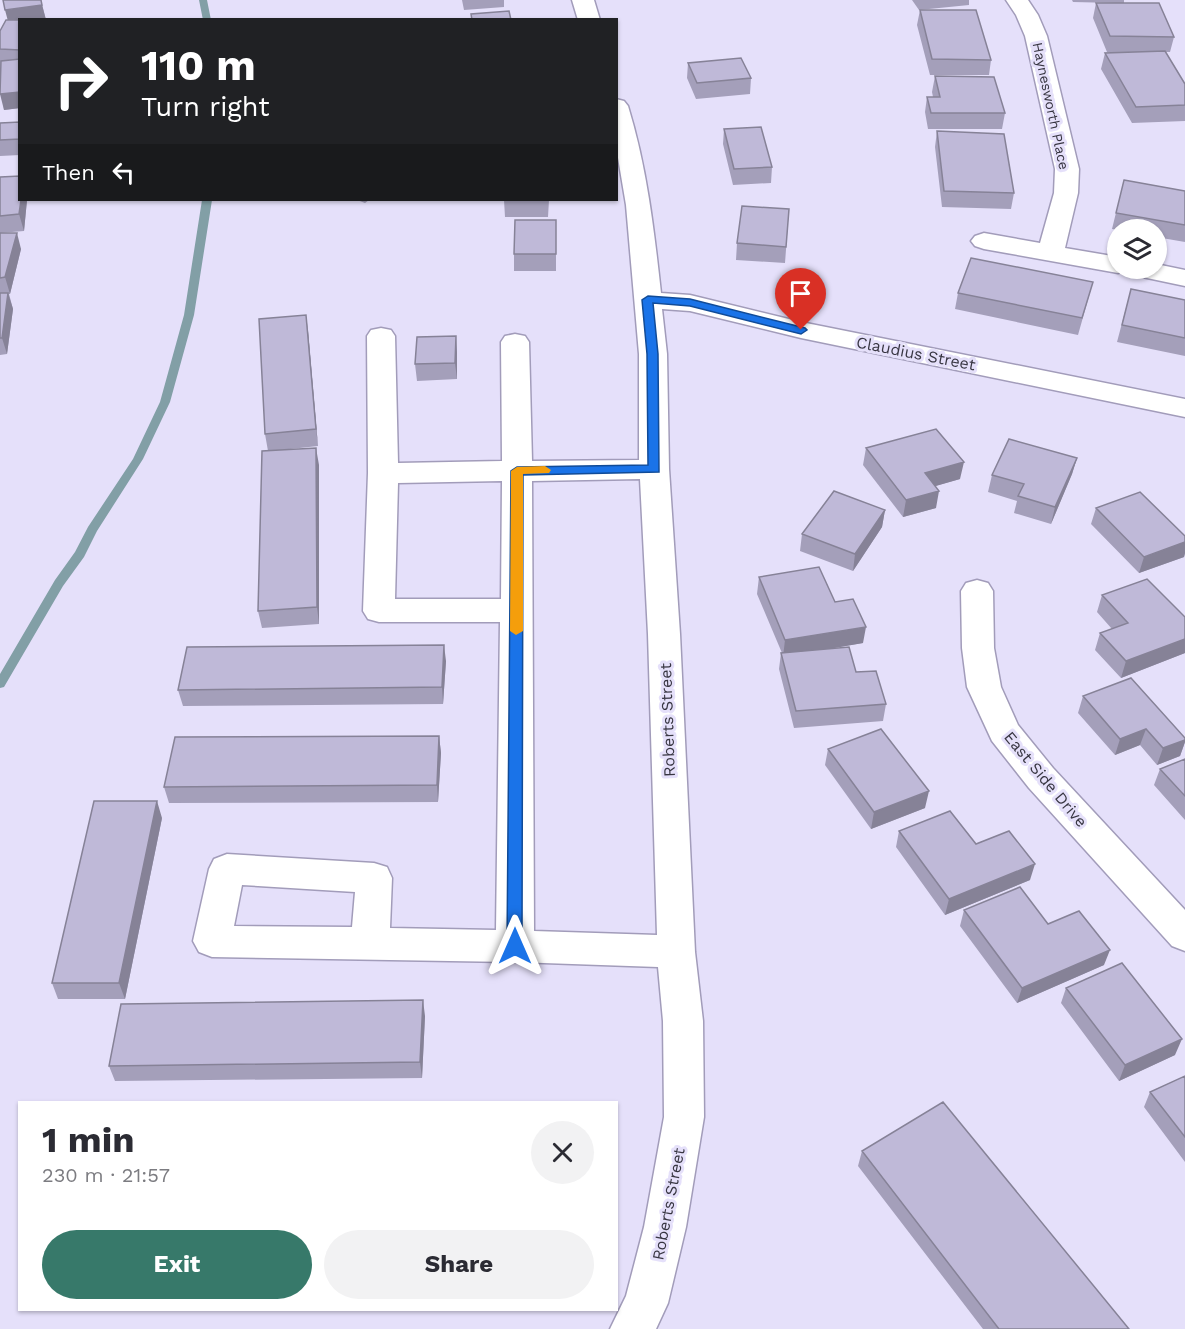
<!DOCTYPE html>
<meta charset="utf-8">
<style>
body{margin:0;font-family:"Work Sans",sans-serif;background:#f2f2f3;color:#2b2b33;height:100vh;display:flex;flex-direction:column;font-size:22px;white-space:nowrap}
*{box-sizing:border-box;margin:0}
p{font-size:20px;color:#7c7c81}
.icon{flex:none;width:33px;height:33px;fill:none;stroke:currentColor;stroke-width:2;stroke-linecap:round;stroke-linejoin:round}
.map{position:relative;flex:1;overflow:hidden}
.details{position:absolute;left:18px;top:1101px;width:600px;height:210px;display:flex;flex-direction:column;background:#fff;border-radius:0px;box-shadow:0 2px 4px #0004}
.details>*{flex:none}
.hud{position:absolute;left:18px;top:18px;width:600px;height:183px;border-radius:0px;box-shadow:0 2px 4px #0004;background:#202124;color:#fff;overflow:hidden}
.fabs{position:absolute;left:1107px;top:219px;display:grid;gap:12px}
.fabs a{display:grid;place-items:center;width:60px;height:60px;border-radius:50%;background:#fff;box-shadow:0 2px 4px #0004;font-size:30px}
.pin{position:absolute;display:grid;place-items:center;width:51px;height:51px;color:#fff;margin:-62px -26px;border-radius:50% 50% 50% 0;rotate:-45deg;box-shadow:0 0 6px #0007}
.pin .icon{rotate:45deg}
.me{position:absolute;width:66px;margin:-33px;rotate:0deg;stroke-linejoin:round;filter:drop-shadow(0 0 4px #0008)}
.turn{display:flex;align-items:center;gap:21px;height:126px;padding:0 24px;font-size:27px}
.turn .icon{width:78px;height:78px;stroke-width:2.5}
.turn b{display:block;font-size:42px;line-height:51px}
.then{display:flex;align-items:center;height:57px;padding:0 24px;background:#0003;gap:12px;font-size:22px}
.round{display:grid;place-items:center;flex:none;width:63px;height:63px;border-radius:32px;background:#f2f2f3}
.head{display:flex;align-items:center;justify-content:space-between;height:102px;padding:0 24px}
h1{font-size:36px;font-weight:700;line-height:45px}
.button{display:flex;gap:12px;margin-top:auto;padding:12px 24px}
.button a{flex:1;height:69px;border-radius:36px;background:#37796a;color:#fff;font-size:24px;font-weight:700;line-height:69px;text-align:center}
.button a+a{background:#f2f2f3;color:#2b2b33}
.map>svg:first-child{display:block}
</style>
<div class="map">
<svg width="1185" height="1329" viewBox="0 0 1185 1329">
<rect width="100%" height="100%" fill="#e5e0fa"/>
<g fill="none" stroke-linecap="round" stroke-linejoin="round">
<path fill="#829fa6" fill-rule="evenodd" d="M199,0H207L211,20H203Z
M202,200H212L194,315L170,402L143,459L97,531L84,557L63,586L4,687L0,688V674L55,580L75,552L88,527L133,459L160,402L184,315Z"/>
<g stroke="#a29cba" stroke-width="3">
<path id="minor" d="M572,0H594L600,20H578Z
M1006,0H1028L1038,15L1047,36L1079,169L1078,193L1065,248L1118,257V268H1156V264L1185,270V286L1128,274L1126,271L1118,273L984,249L975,246L971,241L975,236L984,233L1040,243L1054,193L1055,169L1025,36L1016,15Z
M616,99L624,101L628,106C647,168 654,229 661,293L690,295L801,322L1185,399V417L801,338L690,311L662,309L667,354L669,469L680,634L695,952L703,1021L704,1117L686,1227L668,1303L656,1329H610L626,1296L644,1227L664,1117L663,1021L658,967L515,962L212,957L199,952L193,941L209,869L214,859L227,854L374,863L387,867L392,878L390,928L496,930L500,622H379L368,619L363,611L368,473L367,336L371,330L381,328L391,330L395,336L398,463L502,461L501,342L505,336L515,334L525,336L529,342L532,461L639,460V354L626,205L616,146ZM640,479L648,634L657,935L534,931L532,481ZM502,481L501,599H395L398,483ZM242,885L355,892L352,927L234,926Z
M977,580L988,583L993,591L994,648L1001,687L1018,725L1053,768L1185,910V951L1172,946L1029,788L992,741L967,687L962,648L961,591L966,583Z"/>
</g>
<use href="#minor" fill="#fff" fill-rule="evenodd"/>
</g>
<path fill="#a49fba" d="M41,0L46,20H20V108L4,110L0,65V31Z
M462,0H504V7L464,10Z
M912,0H969V5L919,10Z
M1072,0H1124V3L1174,37L1170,52H1165L1185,84V121L1132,123L1101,69L1105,53L1137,52H1107L1093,18L1096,3H1115L1073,2Z
M920,10L991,60L989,75H930L917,25Z
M688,63L751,78L750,94L696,99L687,78Z
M935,76L1005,113L1002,129H928L925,112L927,97H933L932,92Z
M20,122V155L0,156V123Z
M724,129L772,167L771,183L733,185L723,144Z
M937,131L1014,193L1011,209L942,207L935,147Z
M0,177L20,200H27L24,231L0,233Z
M1124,180L1185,191V242L1156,237V230H1118L1112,229Z
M357,200H369L365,203Z
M504,200H549L548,217H505Z
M789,209L785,263L736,260L737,243Z
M556,220V271H514V254Z
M0,233L21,249L10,294H9L13,309L7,354L0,355Z
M1093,282L1078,335L955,309L958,293Z
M1131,289L1185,300V356L1117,342Z
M308,331L318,446L272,451L319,465V624L262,628L258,611L268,451L265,434Z
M456,336L457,353V379L417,381L415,364Z
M866,448L960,479L935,486L936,508L903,517L863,465Z
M1077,458L1072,474L1051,524L1014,513L1017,501L988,492L992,475Z
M1096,508L1185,536V553L1184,557L1139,573L1091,524Z
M885,510L882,527L853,571L800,551L802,534Z
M759,577L835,602L863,643L833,648L886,704L883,721L794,728L779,669L781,653H782L757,594Z
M1102,595L1185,617V653L1121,678L1095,650L1100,633L1112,629L1097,612Z
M446,661L443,704L183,706L178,690Z
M1083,696L1185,738V742L1180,756L1157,765L1140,745L1115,755L1078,713Z
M439,736L441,753L438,802L169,803L164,787Z
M828,749L925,808L871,829L825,765Z
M1185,759V820L1154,785L1160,769Z
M162,818L125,999H58L52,983Z
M899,831L976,844L1030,880L945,915L896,847Z
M964,910L1048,924L1104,965L1017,1003L960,926Z
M1066,988L1175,1055L1119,1081L1061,1003Z
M425,1016L422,1078L115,1081L109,1066Z
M1185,1076V1162L1144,1107L1150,1092Z
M862,1151L1129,1329H983L858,1166Z"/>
<path fill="#868297" d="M42,5L46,20H20V24L9,25L5,10Z
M20,92V108L4,110L0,94Z
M21,200H27L24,231L19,214Z
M17,233L21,249L10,294L5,277Z
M8,293L13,309L7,354L2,338Z
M306,315L308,331L318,446L316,429Z
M456,336L457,353V379L455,363Z
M316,448L319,465V624L317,607Z
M1077,458L1072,474L1051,524L1055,507Z
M964,462L960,479L922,490L925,473Z
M939,491L936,508L903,517L906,500Z
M885,510L882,527L853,571L855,554Z
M1185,542V553L1184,557L1139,573L1144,557Z
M866,627L863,643L783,657L785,640Z
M1185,639V653L1121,678L1126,661Z
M444,645L446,661L443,704L442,687Z
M1146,729L1140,745L1115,755L1120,739Z
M439,736L441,753L438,802L437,785Z
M1185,740V742L1180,756L1157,765L1163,748Z
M929,791L925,808L871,829L874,812Z
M157,801L162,818L125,999L119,983Z
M1035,864L1030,880L945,915L949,899Z
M1110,950L1104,965L1017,1003L1022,988Z
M423,1000L425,1016L422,1078L420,1062Z
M1182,1039L1175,1055L1119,1081L1125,1065Z"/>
<path fill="#bfb9d8" stroke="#868297" stroke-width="1.5" d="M3,0H41L42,5L5,10Z
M1096,3H1159L1174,37L1110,36Z
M920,10H976L991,60L932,59Z
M509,11L511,20H472L471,14Z
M6,20H20V50L0,49V31Z
M1165,51L1185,84V105L1136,107L1105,53Z
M741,58L751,78L697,83L688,63Z
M20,59V92L0,94L1,61Z
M935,76L994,77L1005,113H931L927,97H940Z
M20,122V139L0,140V123Z
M761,127L772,167L734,169L724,129Z
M937,131L1004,134L1014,193L944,191Z
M20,176V200H21L19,214L0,216V177Z
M1124,180L1185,191V225L1116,213Z
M742,206L789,209L786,247L737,243Z
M515,220H556V254H514Z
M0,233H17L5,277L0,278Z
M971,258L1093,282L1082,318L958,293Z
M1131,289L1185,300V338L1122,325Z
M0,293H8L2,338H0Z
M306,315L316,429L265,434L259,319Z
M456,336L455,363L415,364L417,337Z
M936,429L964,462L925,473L939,491L906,500L866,448Z
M1009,439L1077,458L1055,507L1018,496L1024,484L992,475Z
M316,448L317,607L258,611L262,451Z
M834,491L885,510L855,554L802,534Z
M1140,492L1185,536V542L1144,557L1096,508Z
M819,567L835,602L853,599L866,627L785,640L759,577Z
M1147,579L1185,617V639L1126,661L1100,633L1128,623L1102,595Z
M444,645L442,687L178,690L187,647Z
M849,647L856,672L876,671L886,704L796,711L781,653Z
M1131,678L1185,738V740L1163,748L1146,729L1120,739L1083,696Z
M881,729L929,791L874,812L828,749Z
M439,736L437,785L164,787L175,737Z
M1185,759V796L1160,769Z
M94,801H157L119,983H52Z
M950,811L976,844L1009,831L1035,864L949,899L899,831Z
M1020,887L1048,924L1079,911L1110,950L1022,988L964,910Z
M1122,963L1182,1039L1125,1065L1066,988Z
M423,1000L420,1062L109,1066L121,1004Z
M1185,1076V1137L1150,1092Z
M943,1102L1129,1329H999L862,1151Z"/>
<path fill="#1a73e8" stroke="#114b97" stroke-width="1.5" d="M648,296L690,299L805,328L807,330L801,334L690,306L653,303L658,354L659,472L523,475L522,946L520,951L515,952L509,951L507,946L511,471L517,467L648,465L647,354L642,300Z"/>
<path fill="#f59e0b" d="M545,466L551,470L549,473L523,474V631L516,635L510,631L511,471L517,467Z"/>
<g text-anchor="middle" stroke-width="6" stroke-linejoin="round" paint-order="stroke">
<g font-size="14" fill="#383642" stroke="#e5e0fa">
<text transform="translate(1051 106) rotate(78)" y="5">Haynesworth Place</text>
</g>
<g font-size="16" fill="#383642" stroke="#e5e0fa">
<text transform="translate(916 353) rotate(11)" y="6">Claudius Street</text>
<text transform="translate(667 720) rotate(-92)" y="6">Roberts Street</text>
<text transform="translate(1046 779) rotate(50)" y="6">East Side Drive</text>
<text transform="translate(668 1204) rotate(-79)" y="6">Roberts Street</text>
</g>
</g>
</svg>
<div class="fabs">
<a><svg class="icon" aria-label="layers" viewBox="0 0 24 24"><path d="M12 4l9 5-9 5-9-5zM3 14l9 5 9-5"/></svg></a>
</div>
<div class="pin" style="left:801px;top:330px;background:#d93025"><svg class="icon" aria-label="arrive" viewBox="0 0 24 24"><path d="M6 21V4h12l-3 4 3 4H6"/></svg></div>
<svg class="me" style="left:515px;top:946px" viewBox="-20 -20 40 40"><path d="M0-17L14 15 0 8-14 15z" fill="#1a73e8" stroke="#fff" stroke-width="4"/></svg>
<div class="hud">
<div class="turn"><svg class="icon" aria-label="right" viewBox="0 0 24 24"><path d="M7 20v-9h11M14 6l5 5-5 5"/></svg><div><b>110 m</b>Turn right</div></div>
<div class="then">Then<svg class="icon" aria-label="left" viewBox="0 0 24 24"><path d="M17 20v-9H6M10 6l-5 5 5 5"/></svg></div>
</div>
<section class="details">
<div class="head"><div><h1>1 min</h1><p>230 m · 21:57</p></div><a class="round"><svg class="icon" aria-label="close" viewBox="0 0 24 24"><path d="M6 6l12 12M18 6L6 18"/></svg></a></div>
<div class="button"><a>Exit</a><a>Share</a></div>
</section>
</div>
